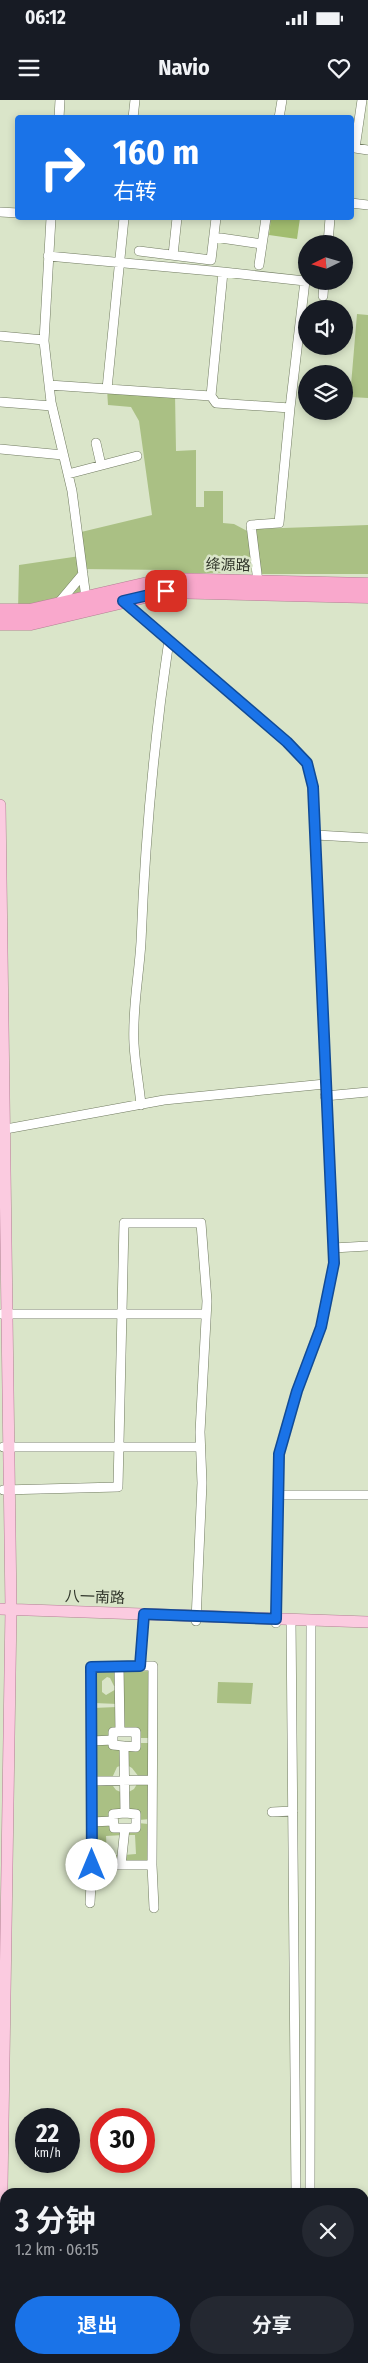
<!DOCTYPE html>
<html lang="zh">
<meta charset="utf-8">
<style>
body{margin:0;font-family:"Fira Sans Condensed","Noto Sans SC",sans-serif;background:#242831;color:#f1f3f6;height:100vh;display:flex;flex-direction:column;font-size:19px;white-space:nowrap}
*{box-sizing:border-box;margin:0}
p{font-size:16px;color:#9ea1a6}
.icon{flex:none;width:28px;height:28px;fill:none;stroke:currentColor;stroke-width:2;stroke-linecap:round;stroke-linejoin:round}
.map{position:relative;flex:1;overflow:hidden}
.side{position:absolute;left:0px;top:2088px;width:369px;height:176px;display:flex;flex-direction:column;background:#171b24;border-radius:15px 15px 0 0;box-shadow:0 2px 8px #0003}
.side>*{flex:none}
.guide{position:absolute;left:15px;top:15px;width:339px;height:105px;border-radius:5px;box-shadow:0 2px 8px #0003;background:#1a73e8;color:#fff;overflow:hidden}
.needle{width:32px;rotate:265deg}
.tools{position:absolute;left:298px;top:135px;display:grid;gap:10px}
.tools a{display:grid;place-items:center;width:55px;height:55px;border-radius:50%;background:#171b24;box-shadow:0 2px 8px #0003;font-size:25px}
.speed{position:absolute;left:15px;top:2008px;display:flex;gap:10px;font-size:25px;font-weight:700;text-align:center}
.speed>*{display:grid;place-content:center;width:65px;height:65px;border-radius:50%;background:#171b24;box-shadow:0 2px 8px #0003;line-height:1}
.speed small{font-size:12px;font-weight:400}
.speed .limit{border:8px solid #d22;background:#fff;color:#111}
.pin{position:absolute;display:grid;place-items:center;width:42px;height:42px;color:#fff;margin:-21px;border-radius:10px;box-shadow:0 2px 8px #0006}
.me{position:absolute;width:55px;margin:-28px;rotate:0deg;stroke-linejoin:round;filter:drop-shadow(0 0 4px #0008)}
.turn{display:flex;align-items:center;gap:18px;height:105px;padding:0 15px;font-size:22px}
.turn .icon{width:65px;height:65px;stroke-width:2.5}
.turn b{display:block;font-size:35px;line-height:42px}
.round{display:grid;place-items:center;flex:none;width:52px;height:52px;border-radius:26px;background:#242831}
.overview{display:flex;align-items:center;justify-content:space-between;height:85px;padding:0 15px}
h1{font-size:30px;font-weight:700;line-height:38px}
.cta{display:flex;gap:10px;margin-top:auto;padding:10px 15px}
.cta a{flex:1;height:58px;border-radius:30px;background:#1a73e8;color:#fff;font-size:20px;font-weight:700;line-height:58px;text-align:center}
.cta a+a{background:#242831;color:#f1f3f6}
.status{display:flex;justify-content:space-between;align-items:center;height:35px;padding:0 25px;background:#171b24;direction:ltr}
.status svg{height:14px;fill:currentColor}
header{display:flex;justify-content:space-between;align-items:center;height:65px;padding:0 15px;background:#171b24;font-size:22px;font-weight:700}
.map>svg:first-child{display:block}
</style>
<div class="status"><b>06:12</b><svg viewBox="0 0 49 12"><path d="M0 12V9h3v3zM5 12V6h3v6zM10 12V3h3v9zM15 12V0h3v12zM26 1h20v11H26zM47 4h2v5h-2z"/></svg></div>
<header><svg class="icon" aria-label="menu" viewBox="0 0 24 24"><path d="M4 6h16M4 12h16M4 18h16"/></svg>Navio<svg class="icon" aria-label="heart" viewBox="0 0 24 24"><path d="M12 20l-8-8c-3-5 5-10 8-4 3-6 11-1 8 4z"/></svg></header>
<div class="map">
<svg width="368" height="2263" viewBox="0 0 368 2263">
<rect width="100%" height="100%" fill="#dae5c9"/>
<path fill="#aac084" d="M357,214L368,215V298L350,297Z
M107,289L175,294L176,351L196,350V407H204V391H223V423L234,424L249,432L252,472L168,474L167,470L82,469L86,498L18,511L19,465L80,456L77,433L152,415L139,321L131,307L108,305Z
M368,425V474H262L258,461L255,429Z
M118,1571V1586H114L110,1578L107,1577L102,1581V1592L106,1595L118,1588V1604L94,1603L93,1572Z
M150,1571V1638H138L123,1630L121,1572Z
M218,1582L253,1583L251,1604L217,1603Z
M117,1607L118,1630L111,1638H93V1608Z
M93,1642H111L122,1647L123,1665L117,1667L112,1678L93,1679Z
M139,1643H150L149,1678L139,1677L132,1668L127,1665L126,1648Z
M93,1682H110L116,1690L123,1693V1711L112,1719L93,1720Z
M149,1682L150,1719L139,1720L127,1712V1693L134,1689L137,1684Z
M112,1723L123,1729V1735L106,1736L107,1755H119L118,1761H95L94,1724Z
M138,1723L148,1724L149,1761H124V1755L136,1754L135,1735H126L127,1729Z"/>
<path fill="#a2bd70" d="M271,118H300L297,139L269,135Z"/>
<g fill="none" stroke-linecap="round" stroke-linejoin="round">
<g stroke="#717b61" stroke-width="10">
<path id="minor" d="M362,0L355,48L368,50
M59,18L60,0
M133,18L135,0
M279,18L282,0
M351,103L368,105
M0,112L18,113
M51,118L44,241L51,302L72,391L86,498
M214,137L262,144
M328,144L330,118
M139,151L211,160L216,118
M173,155L177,118
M48,156L223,172L211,296L216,303L290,308L279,423L251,425L258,482
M259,165L266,118
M223,172L305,181L290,308
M323,196L324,181
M0,236L44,240
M49,285L211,296
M107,289L124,118
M0,302L52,306
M96,343L101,365
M0,349L63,355
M68,374L137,356
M123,501L287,642L307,663L313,687L334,1163L321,1227L297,1291L279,1354L276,1523
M57,505L83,474
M316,735L368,738
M325,996L368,992
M141,1005C139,984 135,964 134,944C132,910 139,876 141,842C145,741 154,640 169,540
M0,1030L164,1000L325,984
M333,1148L368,1146
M0,1214H206
M3,1347H200
M3,1390L118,1387L124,1123H201L207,1201L200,1332L202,1383L196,1521
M278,1395H368
M291,1519L296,2092
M119,1566L120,1632H113V1645L124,1646L125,1713L113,1714L114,1728H136V1714L125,1713
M137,1566H153L152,1765H92L91,1567L140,1566L143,1520L144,1514
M120,1632H136V1647L124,1646
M91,1641L113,1640
M91,1681L152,1680
M272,1712L293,1711
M91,1722L113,1721
M121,1765L125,1728
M152,1765L154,1808
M90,1803L92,1765
M310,2092L311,1520
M298,2259V2263
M310,2259V2263"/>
</g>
<g stroke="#b38094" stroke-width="12">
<path id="major" d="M0,705L11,1509L0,2215L3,2263
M0,1509L368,1522
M364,2228H368
M364,2244H368"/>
</g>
<g stroke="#b38094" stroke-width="15">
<path id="highway" d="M0,511H30L165,480L368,485
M0,523H31L166,491L368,496"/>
</g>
<use href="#minor" stroke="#fff" stroke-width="9"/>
<use href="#major" stroke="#fbcbe0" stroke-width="11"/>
<use href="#highway" stroke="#f9a8cc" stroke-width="14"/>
</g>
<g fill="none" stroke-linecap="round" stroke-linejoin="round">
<g stroke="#114b97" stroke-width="12">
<path id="route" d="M92,1765L91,1567L140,1566L144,1514L276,1519L279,1354L297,1291L321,1227L334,1163L313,687L307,663L287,642L123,501L166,491"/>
</g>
<use href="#route" stroke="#1a73e8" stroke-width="9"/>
</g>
<g text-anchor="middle" stroke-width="5" stroke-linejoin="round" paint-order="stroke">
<g font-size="15" fill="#31362b" stroke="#dae5c9">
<text transform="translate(228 465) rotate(1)" y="5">绛源路</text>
<text transform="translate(95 1497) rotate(2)" y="5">八一南路</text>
</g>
</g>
</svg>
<div class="tools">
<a><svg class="needle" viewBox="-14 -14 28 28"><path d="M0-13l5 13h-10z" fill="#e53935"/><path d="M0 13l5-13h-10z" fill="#9ea1a6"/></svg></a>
<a><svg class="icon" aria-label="sound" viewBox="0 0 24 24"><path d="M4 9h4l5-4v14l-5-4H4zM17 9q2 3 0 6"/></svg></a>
<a><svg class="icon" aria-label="layers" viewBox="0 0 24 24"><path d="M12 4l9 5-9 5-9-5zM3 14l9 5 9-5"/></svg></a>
</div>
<div class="speed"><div>22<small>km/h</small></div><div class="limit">30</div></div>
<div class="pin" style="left:166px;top:491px;background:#d93025"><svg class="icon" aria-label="arrive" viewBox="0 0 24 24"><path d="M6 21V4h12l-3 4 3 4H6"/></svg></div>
<svg class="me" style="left:92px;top:1765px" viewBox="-20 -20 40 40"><circle r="19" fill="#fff"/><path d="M0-13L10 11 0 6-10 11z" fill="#1a73e8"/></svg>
<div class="guide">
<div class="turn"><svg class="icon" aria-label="right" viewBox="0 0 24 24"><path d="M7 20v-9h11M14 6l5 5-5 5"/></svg><div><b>160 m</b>右转</div></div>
</div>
<section class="side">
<div class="overview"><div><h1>3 分钟</h1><p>1.2 km · 06:15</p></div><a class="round"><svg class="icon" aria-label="close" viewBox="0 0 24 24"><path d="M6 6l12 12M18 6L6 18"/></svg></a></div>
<div class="cta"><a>退出</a><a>分享</a></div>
</section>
</div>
